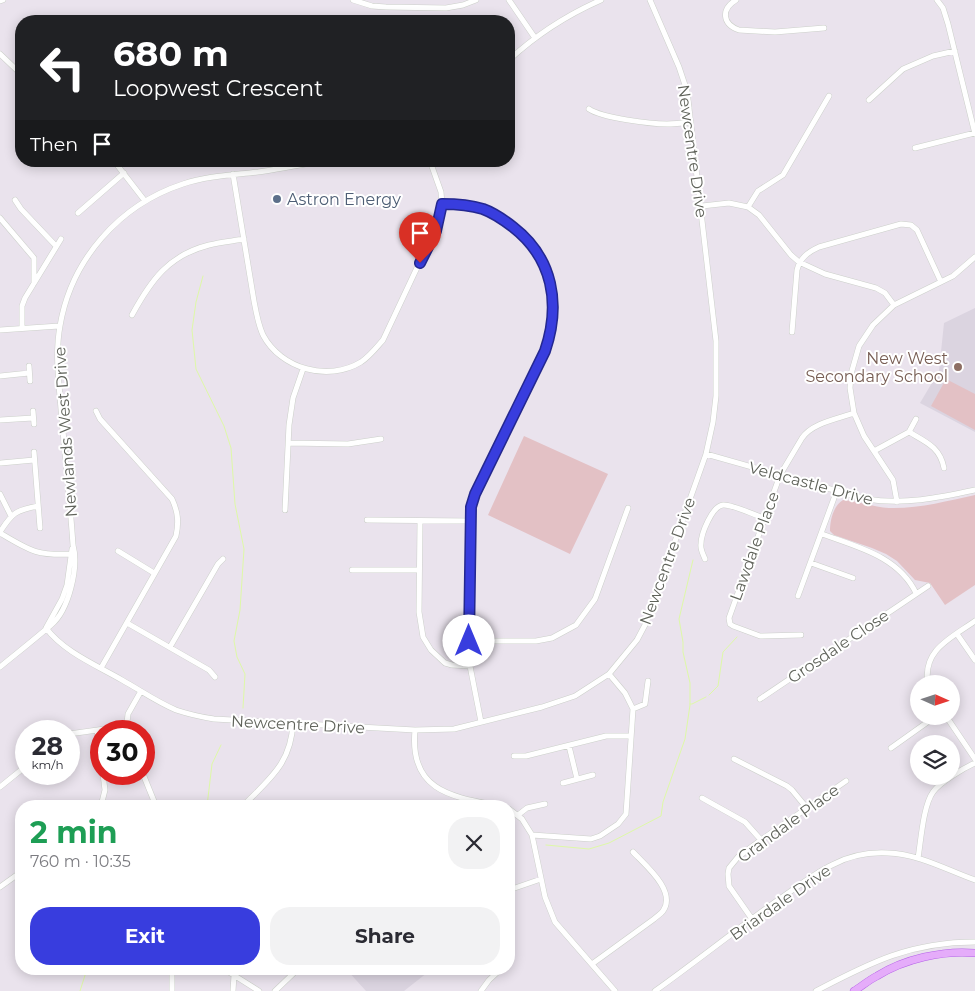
<!DOCTYPE html>
<meta charset="utf-8">
<style>
body{margin:0;font-family:Montserrat,sans-serif;background:#f2f2f3;color:#2b2b33;height:100vh;display:flex;flex-direction:column;font-size:19px;white-space:nowrap}
*{box-sizing:border-box;margin:0}
p{font-size:16px;color:#7c7c81}
.icon{flex:none;width:28px;height:28px;fill:none;stroke:currentColor;stroke-width:2;stroke-linecap:round;stroke-linejoin:round}
.map{position:relative;flex:1;overflow:hidden}
.details{position:absolute;left:15px;top:800px;width:500px;height:175px;display:flex;flex-direction:column;background:#fff;border-radius:20px;box-shadow:0 2px 12px #0003}
.details>*{flex:none}
.banner{position:absolute;left:15px;top:15px;width:500px;height:152px;border-radius:20px;box-shadow:0 2px 12px #0003;background:#202124;color:#fff;overflow:hidden}
.needle{width:32px;rotate:93deg}
.tools{position:absolute;left:910px;top:675px;display:grid;gap:10px}
.tools a{display:grid;place-items:center;width:50px;height:50px;border-radius:50%;background:#fff;box-shadow:0 2px 12px #0003;font-size:25px}
.speed{position:absolute;left:15px;top:720px;display:flex;gap:10px;font-size:25px;font-weight:700;text-align:center}
.speed>*{display:grid;place-content:center;width:65px;height:65px;border-radius:50%;background:#fff;box-shadow:0 2px 12px #0003;line-height:1}
.speed small{font-size:12px;font-weight:400}
.speed .limit{border:8px solid #d22;background:#fff;color:#111}
.pin{position:absolute;display:grid;place-items:center;width:42px;height:42px;color:#fff;margin:-51px -21px;border-radius:50% 50% 50% 0;rotate:-45deg;box-shadow:0 0 5px #0007}
.pin .icon{rotate:45deg}
.me{position:absolute;width:55px;margin:-28px;rotate:0deg;stroke-linejoin:round;filter:drop-shadow(0 0 4px #0008)}
.turn{display:flex;align-items:center;gap:18px;height:105px;padding:0 15px;font-size:22px}
.turn .icon{width:65px;height:65px;stroke-width:2.5}
.turn b{display:block;font-size:35px;line-height:42px}
.then{display:flex;align-items:center;height:48px;padding:0 15px;background:#0003;gap:10px;font-size:19px}
.round{display:grid;place-items:center;flex:none;width:52px;height:52px;border-radius:20px;background:#f2f2f3}
.head{display:flex;align-items:center;justify-content:space-between;height:85px;padding:0 15px}
h1{font-size:30px;font-weight:700;line-height:38px;color:#1e9e55}
.cta{display:flex;gap:10px;margin-top:auto;padding:10px 15px}
.cta a{flex:1;height:58px;border-radius:20px;background:#383dde;color:#fff;font-size:20px;font-weight:700;line-height:58px;text-align:center}
.cta a+a{background:#f2f2f3;color:#2b2b33}
.map>svg:first-child{display:block}
</style>
<div class="map">
<svg width="975" height="991" viewBox="0 0 975 991">
<rect width="100%" height="100%" fill="#eae3ed"/>
<path fill="#dbd4e0" d="M975,308V432L920,403L939,371L944,323Z
M346,969H432L404,991H366Z"/>
<path fill="#e3c1c5" d="M946,379L975,394V430L931,406Z
M524,436L608,474L570,554L488,515Z
M975,495V585L945,605L930,583L915,580L897,561L886,554L872,548L834,535L830,531C830,521 833,506 843,500C858,501 873,507 889,508C918,509 947,501 975,495Z"/>
<g fill="none" stroke-linecap="round" stroke-linejoin="round">
<path stroke="#def9a7" stroke-width="1" d="M203,276L196,302L192,330L196,369L224,426L231,448L235,504L244,549L240,610L234,641L237,657L245,674L243,708
M709,695L718,686L723,652L737,637
M690,704H692L706,697
M207,806L212,764L221,745
M546,845L589,849L609,843L661,816L663,802L685,739L690,705V683L683,652V642L679,619L693,560
M80,991L87,969"/>
<g stroke="#ccd0ca" stroke-width="6">
<path id="minor" d="M353,0L372,6L386,7L446,8L463,5L476,0
M509,0L535,38
M736,0C721,9 722,24 739,30L775,32L824,28
M937,0L943,8L948,24L975,134
M0,1L3,0
M0,54L21,74
M509,60C536,35 567,15 601,0
M869,100L903,69L933,56L955,51
M589,109C602,118 651,124 667,124C675,124 683,123 691,122
M915,148L975,133
M114,161L145,201
M233,174L254,301C256,312 258,324 263,335C281,369 328,382 361,362C370,356 376,348 383,340L439,221L442,204L441,192L430,161
M15,200L21,209L56,246
M442,204C456,204 470,205 483,209C494,213 504,220 513,227C553,258 561,304 545,351L475,494L471,507L470,666L481,722
M702,206L729,203L748,207L759,215L791,255L799,262L825,274L876,288L885,293L894,305
M748,207L758,191L783,175L829,96
M78,213L124,173
M0,218L34,258V283
M132,315C151,280 169,255 209,245C221,242 233,241 244,239
M22,328V306L25,298L61,239
M0,330L59,326
M792,332L797,270C800,258 808,252 819,247L901,224L911,225L917,230L941,282
M29,366L30,381
M0,376L29,373
M33,411L34,424
M96,411L100,419L172,499C178,512 179,522 176,536L101,668
M0,420L33,418
M909,432C926,442 940,447 944,468
M289,443L348,444L381,439
M874,451L909,432L916,419
M34,452L40,528
M706,454L866,499C904,505 938,498 975,490
M1,463L34,460
M0,494L11,516
M897,502L893,480L864,436L854,413L850,388L851,374L859,346L873,325L894,305L953,276L975,257
M285,510L289,425L293,398L303,369
M367,520L470,521
M420,522L419,612L423,637L431,650L445,663L452,665L470,666
M0,532C12,513 16,510 38,506
M0,533C30,551 37,556 74,554
M822,534C857,547 898,556 916,593
M118,551L154,573
M705,559C703,554 700,549 701,544C701,534 712,506 723,505C732,504 754,515 764,518
M811,563L853,578
M352,570H419
M798,596L837,490
M127,623L209,670L215,677
M46,628C64,652 96,665 122,680C140,690 157,702 176,710C188,714 201,717 214,719L415,730L454,729L542,707L575,696L609,674L637,640L646,623L706,454L713,422L716,396V341L687,91L679,67L650,0
M46,628L62,599L67,585L72,549
M957,634L975,660
M801,635L760,636L733,626L730,624L729,618L780,475L802,438C812,423 837,419 854,413
M469,641H536L552,638L576,625L595,599L628,508
M170,647L218,564L223,559
M0,667C17,653 35,639 51,625C69,610 79,567 73,545C70,500 65,454 61,409C59,382 55,353 60,326C71,260 119,205 183,184C207,176 233,175 258,172C279,169 300,165 321,161
M928,684C922,650 951,638 975,621
M760,699L928,586
M633,709L645,704L648,681
M946,716L975,759
M97,730L101,759
M415,730C409,792 453,797 500,806
M126,731L128,714L141,691
M69,734L126,726
M569,746L577,779
M891,748L936,716
M514,756H526L606,736H630
M734,759L787,786L792,790L806,807
M143,774L156,806
M563,783L593,775
M0,787L26,766
M702,798L745,822L761,840
M101,806L105,790L103,774
M243,806C269,779 291,764 293,723
M509,809L522,819L532,835L545,897L555,922L615,991
M518,815L527,808L545,804
M532,835L591,839L600,836L618,824L626,814L633,709L625,693L609,674
M918,858C921,841 923,806 933,792C940,782 964,768 975,763
M0,887L21,872
M509,890L541,879
M752,919L729,886L728,874L729,868L738,857L761,840L846,781
M509,963L511,961
M592,964L654,919C657,916 661,914 663,911C677,891 645,865 633,852
M224,969L259,991
M172,991V969
M233,991L234,975
M275,991L298,969
M481,991L489,980L501,969
M655,991C697,961 737,929 778,900C796,888 813,874 832,865C849,856 869,852 888,853C919,854 947,870 975,880
M816,991C871,962 911,942 975,942"/>
</g>
<g stroke="#b461e8" stroke-width="8">
<path id="major" d="M854,991C862,986 869,980 877,976C904,959 943,950 975,953"/>
</g>
<use href="#minor" stroke="#fff" stroke-width="5"/>
<use href="#major" stroke="#e5acfa" stroke-width="7"/>
</g>
<g fill="none" stroke-linecap="round" stroke-linejoin="round">
<g stroke="#242890" stroke-width="12">
<path id="route" d="M420,263L436,231L442,204C456,204 470,205 483,209C494,213 504,220 513,227C553,258 561,304 545,351L475,494L471,507L469,641"/>
</g>
<use href="#route" stroke="#383dde" stroke-width="9"/>
</g>
<circle fill="#5c6f8a" stroke="#fff" stroke-width="2" cx="277" cy="199" r="5"/>
<circle fill="#8d6e63" stroke="#fff" stroke-width="2" cx="958" cy="367" r="5"/>
<g text-anchor="middle" stroke-width="4" stroke-linejoin="round" paint-order="stroke">
<g font-size="16" fill="#60635b" stroke="#fff">
<text transform="translate(693 151) rotate(82)" y="6">Newcentre Drive</text>
<text transform="translate(65 432) rotate(-94)" y="6">Newlands West Drive</text>
<text transform="translate(811 483) rotate(15)" y="6">Veldcastle Drive</text>
<text transform="translate(754 546) rotate(-70)" y="6">Lawdale Place</text>
<text transform="translate(667 561) rotate(-70)" y="6">Newcentre Drive</text>
<text transform="translate(838 646) rotate(-34)" y="6">Grosdale Close</text>
<text transform="translate(298 724) rotate(3)" y="6">Newcentre Drive</text>
<text transform="translate(788 823) rotate(-36)" y="6">Grandale Place</text>
<text transform="translate(780 902) rotate(-35)" y="6">Briardale Drive</text>
</g>
<g font-size="16" fill="#4e5e75" stroke="#fff" text-anchor="start">
<text x="287" y="205">Astron Energy</text>
</g>
<g font-size="16" fill="#785e54" stroke="#fff" text-anchor="end">
<text x="948" y="364">New West<tspan x="948" dy="18">Secondary School</tspan></text>
</g>
</g>
</svg>
<div class="tools">
<a><svg class="needle" viewBox="-14 -14 28 28"><path d="M0-13l5 13h-10z" fill="#e53935"/><path d="M0 13l5-13h-10z" fill="#7c7c81"/></svg></a>
<a><svg class="icon" aria-label="layers" viewBox="0 0 24 24"><path d="M12 4l9 5-9 5-9-5zM3 14l9 5 9-5"/></svg></a>
</div>
<div class="speed"><div>28<small>km/h</small></div><div class="limit">30</div></div>
<div class="pin" style="left:420px;top:263px;background:#d93025"><svg class="icon" aria-label="arrive" viewBox="0 0 24 24"><path d="M6 21V4h12l-3 4 3 4H6"/></svg></div>
<svg class="me" style="left:469px;top:641px" viewBox="-20 -20 40 40"><circle r="19" fill="#fff"/><path d="M0-13L10 11 0 6-10 11z" fill="#383dde"/></svg>
<div class="banner">
<div class="turn"><svg class="icon" aria-label="left" viewBox="0 0 24 24"><path d="M17 20v-9H6M10 6l-5 5 5 5"/></svg><div><b>680 m</b>Loopwest Crescent</div></div>
<div class="then">Then<svg class="icon" aria-label="arrive" viewBox="0 0 24 24"><path d="M6 21V4h12l-3 4 3 4H6"/></svg></div>
</div>
<section class="details">
<div class="head"><div><h1>2 min</h1><p>760 m · 10:35</p></div><a class="round"><svg class="icon" aria-label="close" viewBox="0 0 24 24"><path d="M6 6l12 12M18 6L6 18"/></svg></a></div>
<div class="cta"><a>Exit</a><a>Share</a></div>
</section>
</div>
